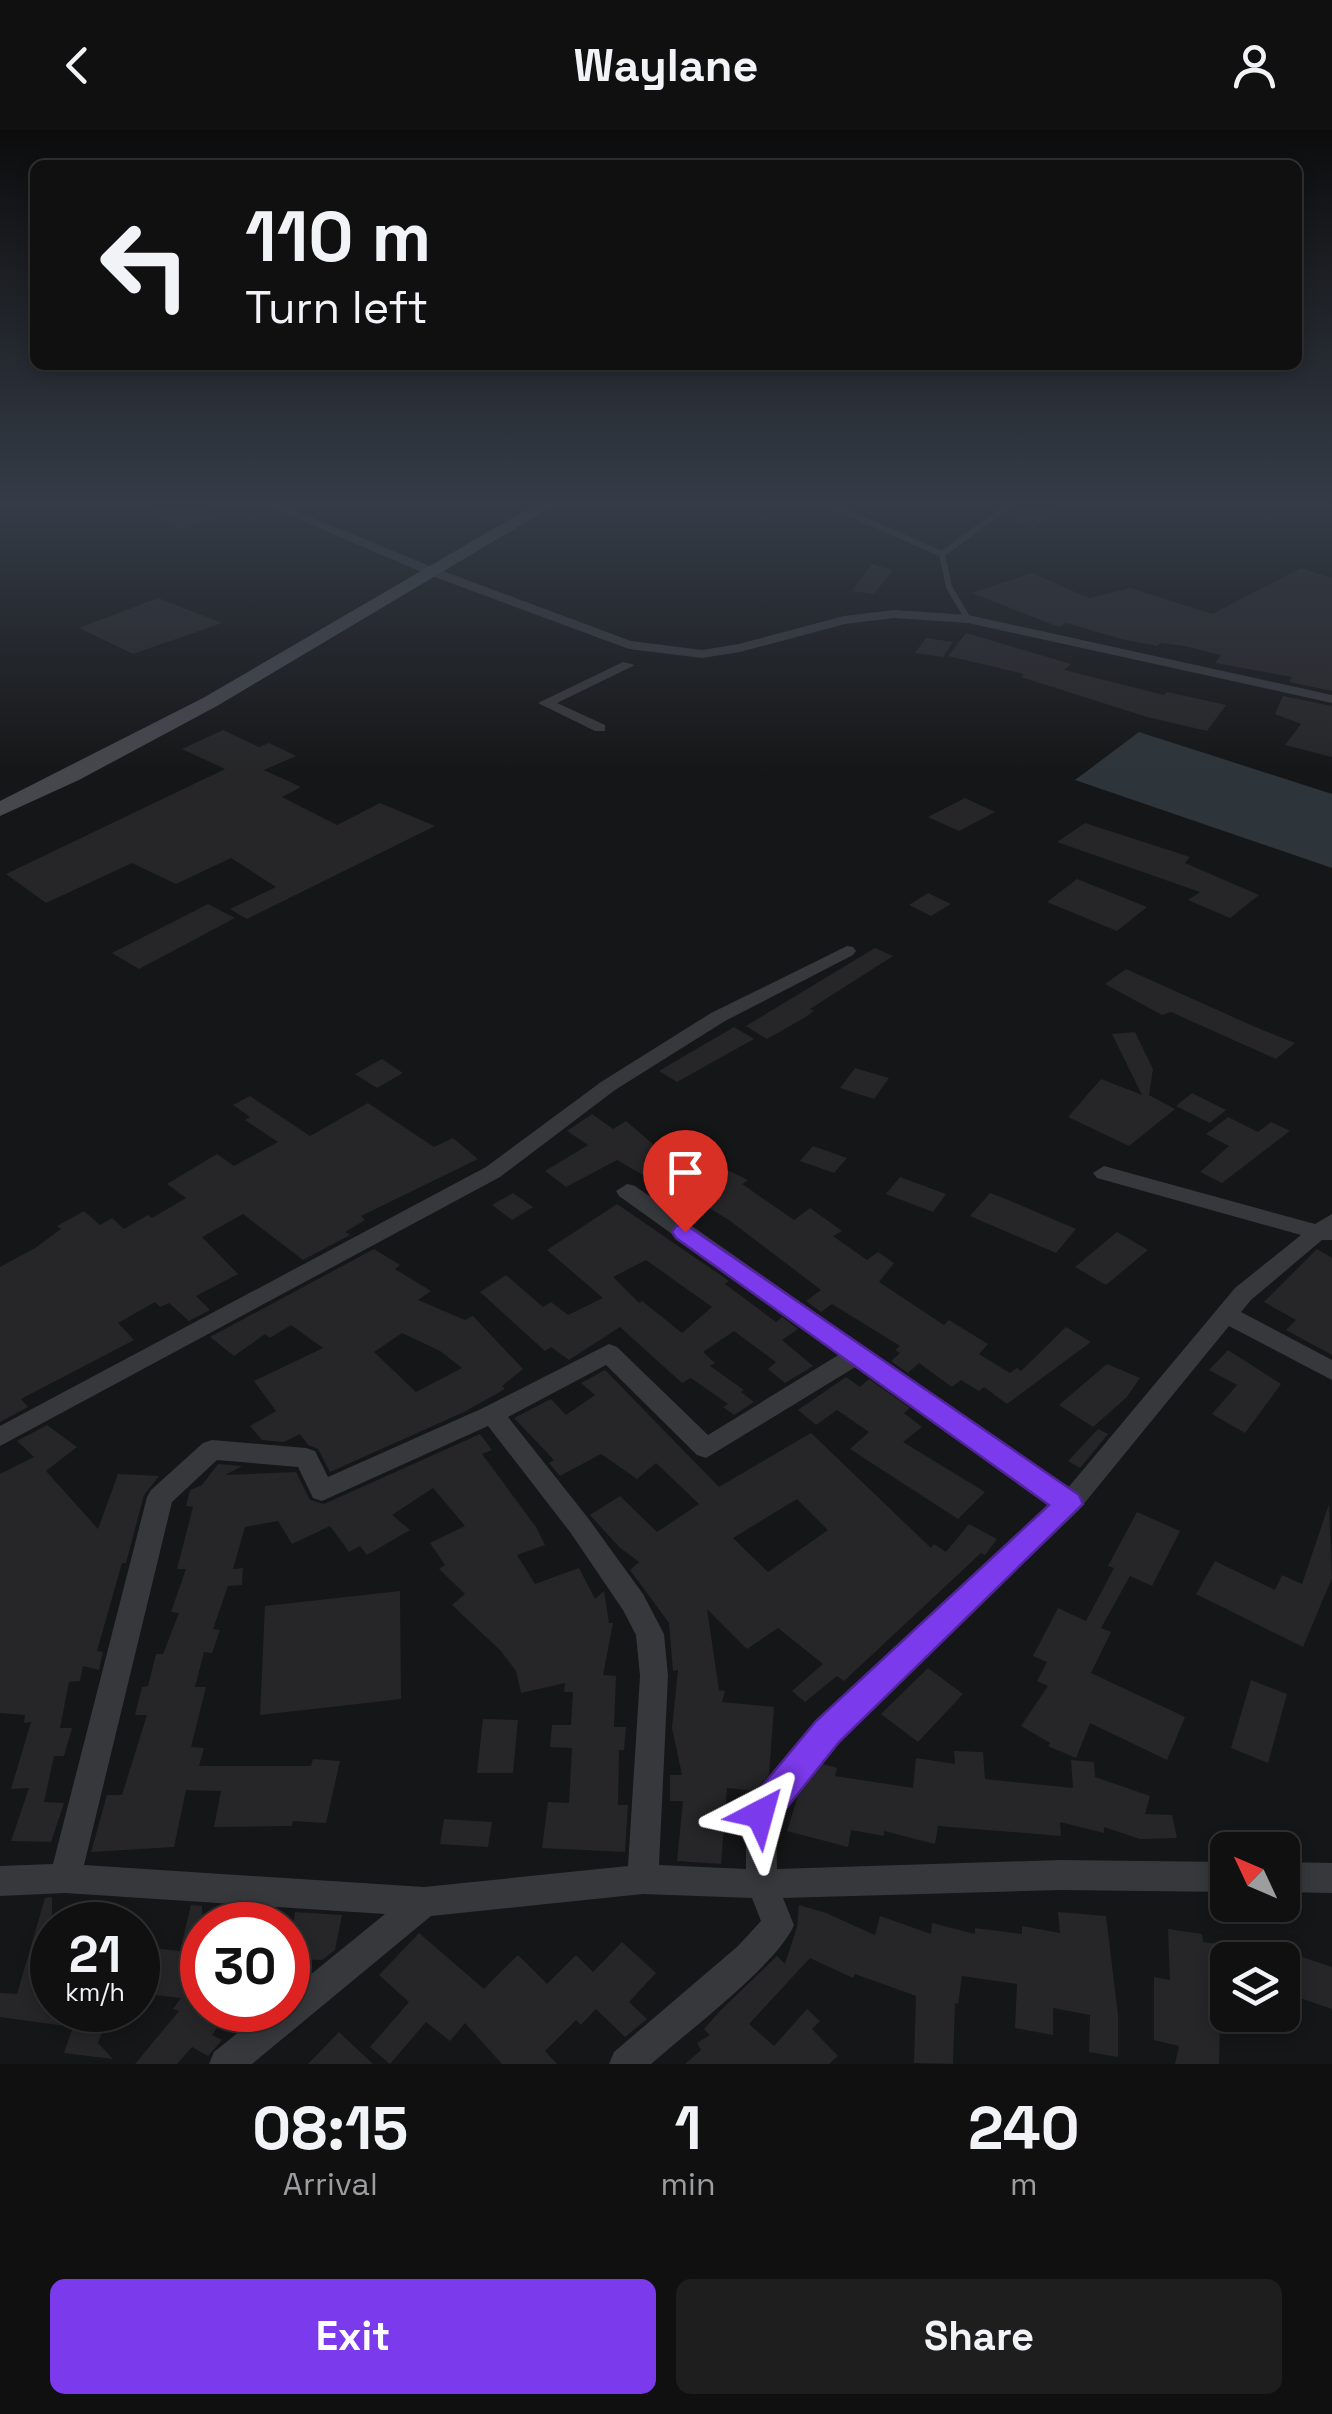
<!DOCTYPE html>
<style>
body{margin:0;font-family:"Space Grotesk",sans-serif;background:#1e1e1f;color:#f1f3f6;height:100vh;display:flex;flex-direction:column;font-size:38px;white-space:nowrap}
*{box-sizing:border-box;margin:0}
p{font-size:32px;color:#9c9d9f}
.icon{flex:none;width:55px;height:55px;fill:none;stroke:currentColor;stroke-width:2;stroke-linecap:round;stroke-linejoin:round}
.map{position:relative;height:1934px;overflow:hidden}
.panel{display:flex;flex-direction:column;background:#101011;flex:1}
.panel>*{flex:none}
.guide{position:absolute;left:30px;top:30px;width:1272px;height:210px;border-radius:15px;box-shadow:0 5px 15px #0003,0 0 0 2px #303031;background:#101011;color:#f1f3f6;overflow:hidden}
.needle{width:65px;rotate:314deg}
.tools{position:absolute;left:1210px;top:1702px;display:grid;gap:20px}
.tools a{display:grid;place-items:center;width:90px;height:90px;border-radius:15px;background:#101011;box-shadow:0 5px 15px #0003,0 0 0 2px #303031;font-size:50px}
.speed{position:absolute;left:30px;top:1772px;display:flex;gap:20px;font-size:50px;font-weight:700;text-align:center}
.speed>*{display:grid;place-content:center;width:130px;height:130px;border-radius:50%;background:#101011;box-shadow:0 5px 15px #0003,0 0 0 2px #303031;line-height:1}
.speed small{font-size:25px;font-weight:400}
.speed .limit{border:15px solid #d22;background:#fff;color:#111}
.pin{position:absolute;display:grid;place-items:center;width:85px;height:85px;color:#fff;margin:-102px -42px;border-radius:50% 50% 50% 0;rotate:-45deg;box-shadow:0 0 10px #0007}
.pin .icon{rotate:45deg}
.me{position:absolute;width:110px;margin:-55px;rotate:39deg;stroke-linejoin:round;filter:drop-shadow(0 0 8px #0008)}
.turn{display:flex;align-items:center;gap:35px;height:210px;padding:0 50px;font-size:45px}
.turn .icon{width:130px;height:130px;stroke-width:2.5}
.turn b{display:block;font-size:70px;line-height:85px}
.eta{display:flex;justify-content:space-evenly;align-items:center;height:170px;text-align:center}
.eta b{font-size:60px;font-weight:600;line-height:70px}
.button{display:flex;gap:20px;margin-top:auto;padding:20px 50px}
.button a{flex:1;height:115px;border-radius:15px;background:#7c3aed;color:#fff;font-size:40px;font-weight:600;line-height:115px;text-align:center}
.button a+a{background:#1e1e1f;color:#f1f3f6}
header{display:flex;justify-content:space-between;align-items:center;height:130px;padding:0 50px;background:#101011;font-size:45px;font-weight:600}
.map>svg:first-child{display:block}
</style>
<header><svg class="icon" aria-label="back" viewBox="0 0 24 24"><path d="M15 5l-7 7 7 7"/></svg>Waylane<svg class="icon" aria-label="person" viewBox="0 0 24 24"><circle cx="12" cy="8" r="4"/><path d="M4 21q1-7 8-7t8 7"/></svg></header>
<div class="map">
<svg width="1332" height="1934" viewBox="0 0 1332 1934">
<rect width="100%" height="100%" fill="#151617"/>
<path fill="#2d353a" d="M1139,602L1332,664V738L1075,650Z"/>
<path fill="#262628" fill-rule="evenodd" d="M181,373H222V376L200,383L212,388L183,400L146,384Z
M1020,373H1074L1034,398L1008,391L1013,388L1006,387Z
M872,434L893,440L874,464L852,461Z
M1301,438L1332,448V561L1289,552L1292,547L1215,533L1221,525L1185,516L1161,513L1157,516L1121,509L1066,493L1059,497L972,463L1032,443L1089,468L1130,458L1212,484Z
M158,468L222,493L133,524L79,498Z
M966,503L1071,534L1064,540L1164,565L1167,562L1226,575L1207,601L1147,587L1021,547L1024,544L948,526Z
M926,508L953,512L943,527L915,523Z
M1283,566L1332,576V627L1285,615L1301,594L1275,584Z
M223,600L259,617L269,613L296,626L264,640L301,657L282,667L337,695L380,673L435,696L247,789L230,779L276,757L231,728L176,754L132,733L46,773L6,744L225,639L182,619Z
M965,668L995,682L959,701L928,687Z
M1085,693L1190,727L1185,733L1259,765L1230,788L1188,770L1200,762L1057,712Z
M1077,749L1147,777L1117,801L1047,772Z
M928,763L951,774L931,786L909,775Z
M208,774L235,788L139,839L112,823Z
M875,818L893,826L810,879L814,881L804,888L767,909L746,896Z
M1126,839L1253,896L1295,913L1276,929L1171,882L1162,885L1105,854Z
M734,897L754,909L677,952L659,941Z
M1135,902L1153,939L1149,965L1175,979L1129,1016L1068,987L1101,949L1142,965L1112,904Z
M382,929L403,943L377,958L355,944Z
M855,938L889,948L874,969L840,958Z
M1192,963L1226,980L1210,993L1176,976Z
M250,966L310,1006L368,973L434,1017L453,1008L478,1029L361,1086L365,1090L345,1102L350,1105L303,1130L243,1084L202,1107L238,1144L196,1166L210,1180L189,1191L169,1173L160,1177L155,1172L118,1193L134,1210L21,1269L28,1277L0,1292V1137L35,1118L61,1099L57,1096L84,1081L100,1095L112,1088L124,1099L148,1085L152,1088L186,1068L167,1054L217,1024L234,1036L278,1012L245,990L250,987L233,975Z
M592,984L613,999L626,991L661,1021L678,1009L696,1020L692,1023L748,1050L742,1054L794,1090L810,1078L842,1101L833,1106L867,1130L878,1122L894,1133L879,1152L944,1195L949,1190L988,1214L979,1224L1010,1243L1017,1238L1021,1241L1066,1197L1091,1212L1007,1274L984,1257L979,1261L961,1250L952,1257L919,1233L908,1243L891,1231L900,1223L895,1220L900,1216L832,1174L821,1182L806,1171L821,1160L729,1090L694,1069L690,1072L617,1030L566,1057L545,1041L588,1015L567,1001Z
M1228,987L1258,1002L1271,992L1290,1001L1222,1053L1200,1042L1229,1016L1206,1004Z
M813,1016L847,1028L834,1043L800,1031Z
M900,1047L946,1064L933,1082L886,1064Z
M513,1063L533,1077L512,1090L492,1075Z
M990,1063L1006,1069L1076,1099L1056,1123L970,1086Z
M617,1074L729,1151L725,1154L776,1192L782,1187L798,1199L782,1210L813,1236L785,1253L768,1239L776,1232L734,1201L703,1222L715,1233L710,1236L744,1260L741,1262L754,1272L734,1285L723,1277L728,1274L691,1248L682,1253L620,1197L569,1230L551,1217L545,1221L480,1162L506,1145L543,1177L551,1172L568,1185L603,1168L547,1120ZM646,1130L712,1177L682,1203L642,1171L639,1173L613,1147Z
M1117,1102L1148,1120L1106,1155L1075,1137Z
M374,1119L400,1135L395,1139L431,1161L418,1170L465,1190L473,1186L523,1239L502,1256L505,1259L464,1282L330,1342L318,1319L308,1315L300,1304L284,1312L262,1310L250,1296L276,1281L254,1251L323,1218L291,1195L270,1208L265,1204L234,1226L210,1207ZM402,1203L440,1221L462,1238L416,1262L374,1222Z
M1317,1119L1332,1128V1225L1286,1200L1296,1190L1264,1172Z
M1228,1220L1281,1254L1245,1303L1212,1284L1237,1255L1209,1240Z
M1107,1234L1140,1248L1126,1268L1093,1297L1059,1275Z
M605,1240L719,1357L811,1303L931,1418L934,1414L946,1422L969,1394L997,1409L985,1425L981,1423L844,1551L837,1546L805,1572L792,1561L823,1534L778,1498L747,1519L707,1479L719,1560L725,1561L722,1572L774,1577L769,1645L756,1661L727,1658L721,1734L677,1731L683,1671H670V1645H682L672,1598L678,1540L673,1541L669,1493L630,1440L639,1432L619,1417L590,1385L620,1366L657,1402L699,1374L656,1333L637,1349L601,1324L560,1346L549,1333L554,1330L514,1288L551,1269L566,1285L595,1265L581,1253ZM797,1369L828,1400L768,1442L733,1408Z
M846,1247L860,1257L869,1249L910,1278L904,1283L922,1297L903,1312L985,1362L958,1389L850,1319L869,1302L837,1280L816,1295L798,1280Z
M47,1295L77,1317L46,1341L98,1399L118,1344L159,1346L144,1365L126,1433H122L97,1521L103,1522L99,1540L83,1536L80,1551L69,1552L60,1598H72L64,1626H54L44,1672L64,1673L51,1712L11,1711L29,1658L11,1659L31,1592L24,1593L25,1585L0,1583V1344L34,1327L17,1311Z
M1098,1299L1108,1304L1080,1338L1068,1331Z
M480,1304L492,1320L482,1324L536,1397L545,1415L517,1425L535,1454L579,1438L595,1469L604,1461L609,1493H613L603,1545L616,1546L614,1597H626L624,1620H619L618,1675H628L625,1722L542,1718L548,1672L569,1673L572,1618L550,1617L552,1595H571L573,1562H564L565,1553L521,1563L516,1541L501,1521L452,1475L465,1464L439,1439L445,1435L430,1413L465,1396L433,1358L392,1385L410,1400L367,1425L360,1416L349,1422L330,1396L292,1414L278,1391L245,1397L233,1439L243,1438L242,1455L228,1456L213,1499L220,1500L212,1523L204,1522L195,1557H206L191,1617L204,1618L199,1636H311L313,1629L340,1631L326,1693L293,1691L292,1696L214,1697L221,1661L186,1660L174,1717L91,1722L107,1665H122L147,1585H135L142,1557L148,1556L156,1524H163L179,1483L171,1482L186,1439H177L193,1377L186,1376L190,1360L202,1355L218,1334L242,1336L225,1345L296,1342L310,1370L324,1374Z
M1329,1374L1332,1448L1303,1517L1196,1464L1215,1431L1275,1460L1282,1445L1302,1454Z
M1137,1382L1180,1401L1152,1456L1130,1446L1101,1498L1111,1502L1091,1543L1185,1587L1167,1630L1090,1593L1076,1628L1048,1616L1050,1613L1021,1596L1048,1556L1037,1551L1047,1532L1033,1526L1058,1478L1086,1491L1114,1438L1108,1436Z
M400,1461L401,1569L260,1585L265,1476Z
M928,1538L963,1564L918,1612L881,1584Z
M1251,1550L1287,1564L1268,1633L1231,1618Z
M483,1589L518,1590L513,1643H477Z
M954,1621L983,1622L985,1649L1073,1658L1071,1630L1094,1632L1095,1647L1150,1666L1145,1684L1172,1685L1177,1708L1140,1709L1104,1697V1703L1060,1692L1061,1706L938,1696L935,1714L884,1701V1706L851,1700L848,1717L787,1701L798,1666L823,1634L837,1638L835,1646L913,1658L916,1628L955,1634Z
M444,1689L492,1692L488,1717L440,1714Z
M52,1767V1880H110L98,1913L113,1929L64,1923L73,1897L0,1887V1863L17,1864L45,1768Z
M191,1775L202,1776V1880H229L212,1905L222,1910L208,1926L192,1917L177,1934H135L179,1881L173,1879L181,1868L138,1863V1826L141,1817L180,1821Z
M799,1775L826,1783L875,1805L880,1786L931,1804L932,1793L975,1804V1798L1022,1804V1796L1060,1803L1058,1782L1106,1786L1118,1885V1927L1089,1922L1090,1885L1053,1878V1905L1015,1898L1017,1854L962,1846L958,1874L955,1873L953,1934L914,1933L916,1866L855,1844L853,1848L810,1828L749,1894L774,1916L807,1879L820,1891L812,1899L838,1926L829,1934H685L701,1920L697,1913L710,1905L704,1899L719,1882L777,1826L785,1834L797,1797Z
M295,1782L342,1785L335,1820L322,1830L288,1829Z
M1168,1799L1202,1804L1203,1812L1228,1815V1898L1220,1897L1219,1934H1175L1179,1916L1154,1910V1847L1170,1850Z
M419,1803L484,1859L518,1825L547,1854L576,1825L593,1842L622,1812L656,1843L629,1872L647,1889L625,1907L596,1879L581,1895L576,1890L545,1921L557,1934H502L465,1893L450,1911L426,1892L390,1934L370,1917L409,1872L379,1845Z
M1290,1823L1332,1837V1879L1285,1863Z
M339,1902L373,1934H308Z"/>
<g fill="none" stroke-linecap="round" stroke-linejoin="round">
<path stroke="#37383c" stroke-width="6" d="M825,373L942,424
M968,489L949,457L942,424L1013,373"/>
<path fill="#37383c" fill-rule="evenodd" d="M260,373H277L432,437L631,511L702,520L739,514L844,486L894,480L968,485L1332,565V573L968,493L894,488L845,494L740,522L702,528L629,519L424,443Z
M623,532L635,535L557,573L605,595V601H595L538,573Z
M847,816L853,817L856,821L853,825L725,891L615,960L500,1047L0,1316V1296L486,1037L601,952L711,883Z
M1104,1036L1315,1094L1332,1084V1110H1322L1251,1170L1241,1182L1332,1230V1250L1229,1196L1078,1381L838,1610L776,1688L777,1739L1060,1730L1228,1732V1762L1060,1760L783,1768L794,1795C777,1835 687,1902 651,1934H609L614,1922L738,1816L761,1791L752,1768L643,1764L431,1786L252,1934H209L214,1922L266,1880H288V1863L385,1784L65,1763L0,1766V1736L53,1734L147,1367L151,1360L203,1313L212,1310L306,1318L315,1321L328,1347L483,1278L609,1214L617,1217L708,1305L840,1224L619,1066L616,1061L627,1054L635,1056L1067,1359L1235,1158L1301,1105L1097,1048L1093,1043ZM606,1235L697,1325L706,1328L857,1236L1051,1375L818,1592L750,1674L746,1684V1739L659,1735L668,1546L664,1504L643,1464L588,1388L508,1287ZM488,1296L570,1402L623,1480L636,1505L640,1546L628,1736L424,1757L84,1735L172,1372L217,1330L298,1337L313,1368L322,1371Z
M1282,1732L1332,1733V1763L1282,1762Z"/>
<path fill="#45474c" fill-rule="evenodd" d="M538,373H558L217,576L79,650L0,686V671L203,568Z"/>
</g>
<linearGradient id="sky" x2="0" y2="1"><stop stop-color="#0c0c0d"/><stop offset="0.58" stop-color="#353c47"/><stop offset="1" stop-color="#353c47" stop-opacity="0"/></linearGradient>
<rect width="1332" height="644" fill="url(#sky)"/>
<path fill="#7c3aed" stroke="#51269a" stroke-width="2.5" d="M685,1094L1079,1365L1083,1374L839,1612L773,1695L760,1700L748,1695L743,1684L748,1673L816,1591L1049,1375L676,1108L672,1102L676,1096Z"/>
</svg>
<div class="tools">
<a><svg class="needle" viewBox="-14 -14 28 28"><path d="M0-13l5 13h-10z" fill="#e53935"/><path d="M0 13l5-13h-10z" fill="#9c9d9f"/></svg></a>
<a><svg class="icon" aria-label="layers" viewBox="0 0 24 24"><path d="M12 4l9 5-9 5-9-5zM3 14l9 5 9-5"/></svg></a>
</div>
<div class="speed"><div>21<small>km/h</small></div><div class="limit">30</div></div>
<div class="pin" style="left:685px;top:1102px;background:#d93025"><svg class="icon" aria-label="arrive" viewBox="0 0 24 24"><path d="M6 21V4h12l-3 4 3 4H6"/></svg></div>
<svg class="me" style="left:760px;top:1684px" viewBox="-20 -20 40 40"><path d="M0-17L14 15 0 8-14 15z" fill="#7c3aed" stroke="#fff" stroke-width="4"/></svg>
<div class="guide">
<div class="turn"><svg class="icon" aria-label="left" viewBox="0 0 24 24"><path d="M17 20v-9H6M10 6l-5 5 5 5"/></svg><div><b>110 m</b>Turn left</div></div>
</div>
</div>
<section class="panel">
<div class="eta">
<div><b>08:15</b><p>Arrival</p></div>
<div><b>1</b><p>min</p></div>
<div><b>240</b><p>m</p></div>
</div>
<div class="button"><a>Exit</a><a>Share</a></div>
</section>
